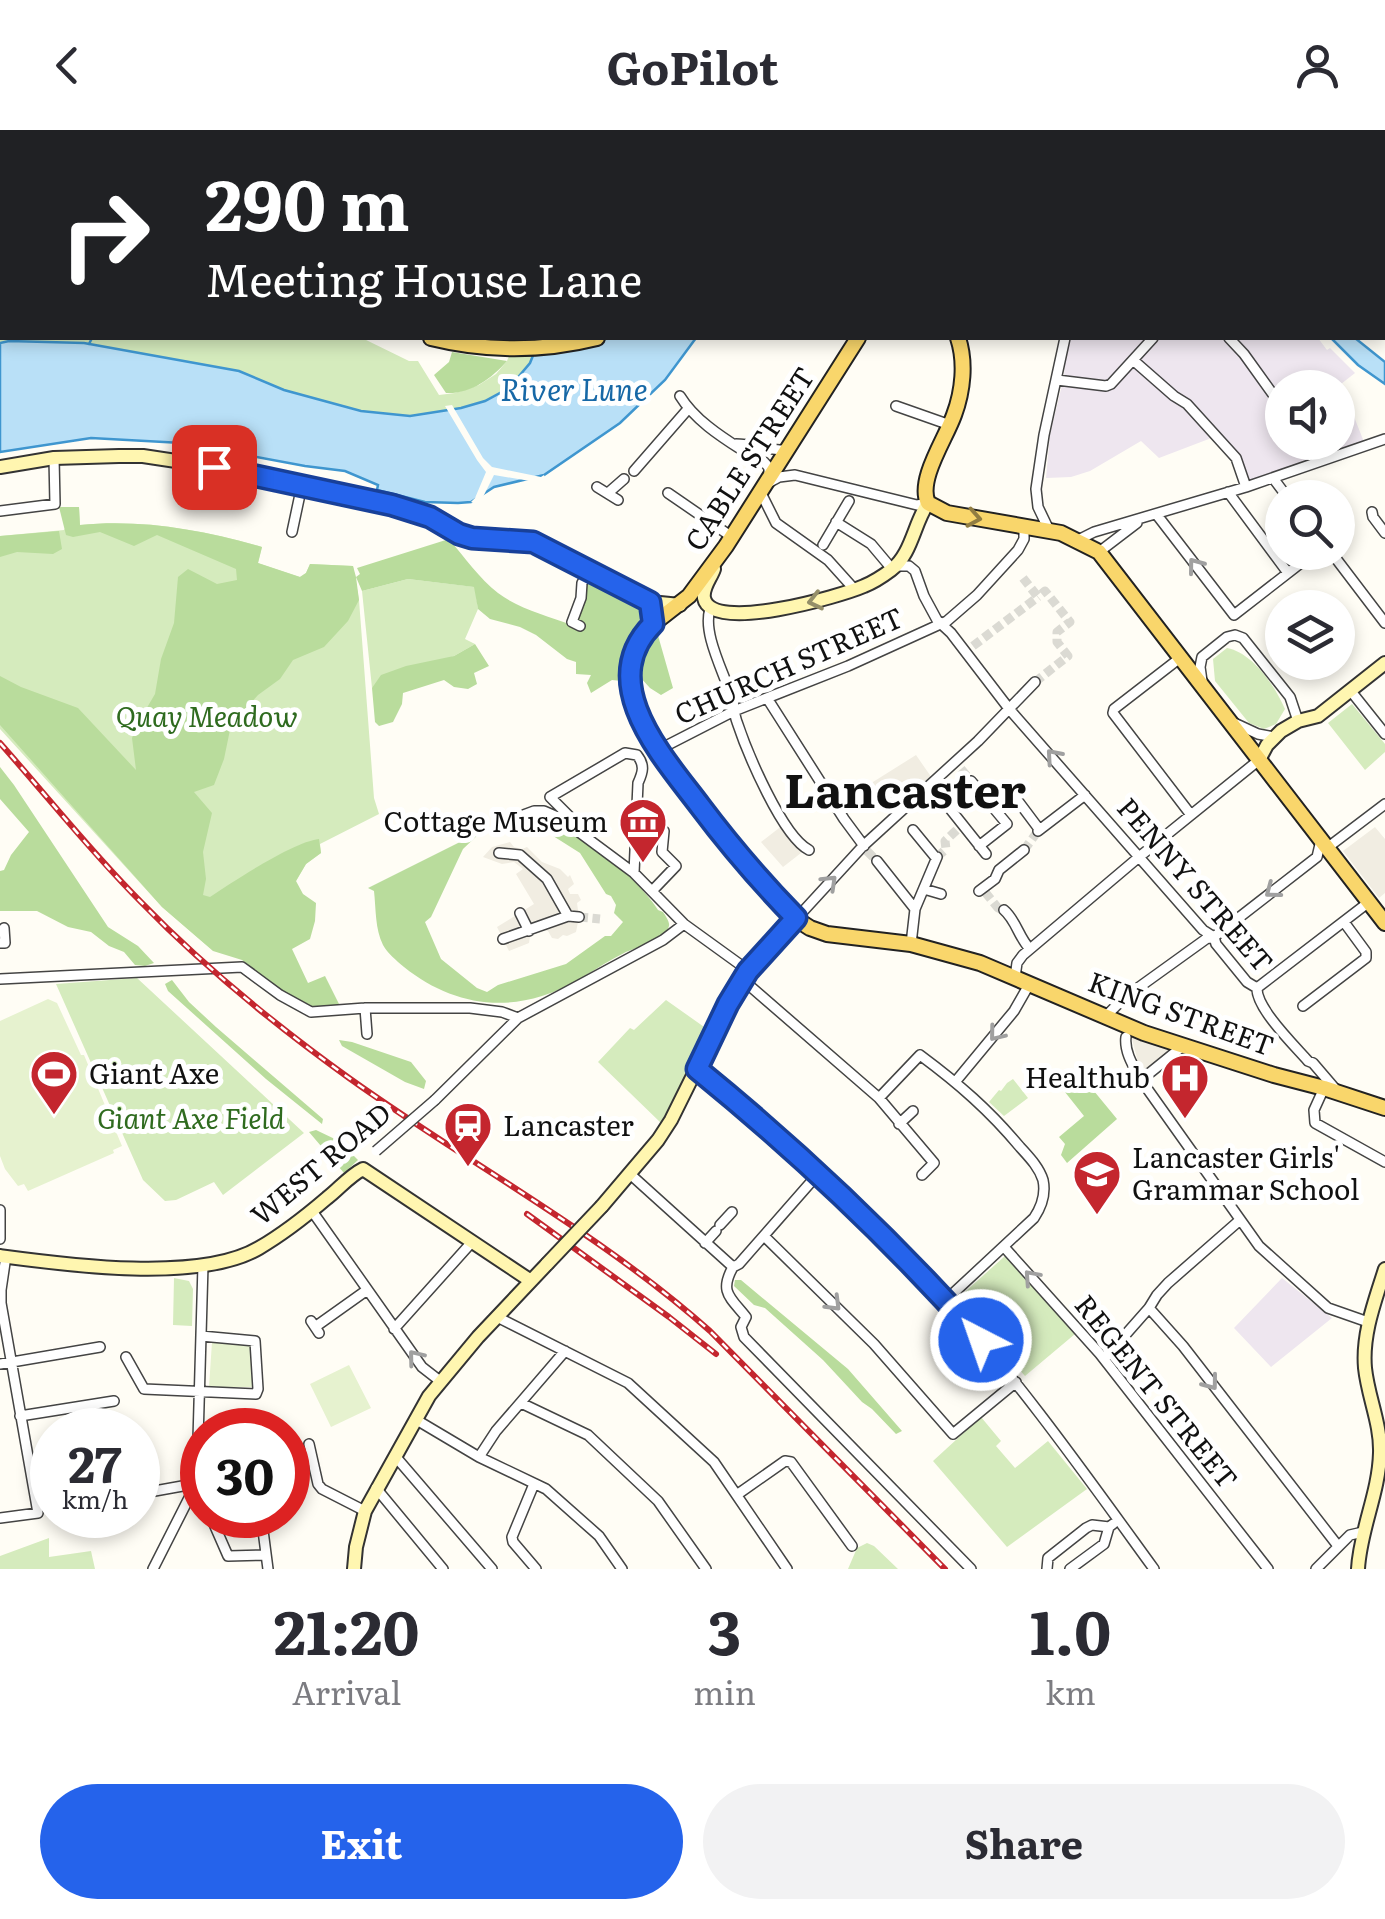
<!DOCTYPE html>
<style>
body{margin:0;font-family:Literata,serif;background:#f2f2f3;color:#2b2b33;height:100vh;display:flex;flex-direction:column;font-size:38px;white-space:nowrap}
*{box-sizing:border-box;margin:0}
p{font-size:32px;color:#7c7c81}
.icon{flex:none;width:55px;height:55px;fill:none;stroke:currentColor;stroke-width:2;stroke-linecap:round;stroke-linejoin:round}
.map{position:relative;height:1439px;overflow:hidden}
.side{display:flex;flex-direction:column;background:#fff;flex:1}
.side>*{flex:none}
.guide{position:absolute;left:0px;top:0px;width:1385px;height:210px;box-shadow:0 5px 15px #0003;background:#202124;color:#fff;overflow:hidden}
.fabs{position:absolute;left:1265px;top:240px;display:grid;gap:20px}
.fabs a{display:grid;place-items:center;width:90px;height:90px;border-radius:50%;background:#fff;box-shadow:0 5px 15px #0003;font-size:50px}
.speed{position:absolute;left:30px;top:1278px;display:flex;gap:20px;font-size:50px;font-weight:700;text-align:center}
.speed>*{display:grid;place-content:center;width:130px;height:130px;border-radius:50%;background:#fff;box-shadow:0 5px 15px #0003;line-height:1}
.speed small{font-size:25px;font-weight:400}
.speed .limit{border:15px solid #d22;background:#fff;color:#111}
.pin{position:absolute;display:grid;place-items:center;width:85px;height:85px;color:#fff;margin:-42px;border-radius:20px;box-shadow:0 5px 15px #0006}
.me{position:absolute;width:110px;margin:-55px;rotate:319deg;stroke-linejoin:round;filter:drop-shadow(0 0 8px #0008)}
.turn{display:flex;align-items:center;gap:35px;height:210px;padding:0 40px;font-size:45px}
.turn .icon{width:130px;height:130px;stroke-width:2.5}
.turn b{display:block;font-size:70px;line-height:85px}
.eta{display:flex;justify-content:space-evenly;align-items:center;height:170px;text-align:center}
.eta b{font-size:60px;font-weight:700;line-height:70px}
.cta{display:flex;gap:20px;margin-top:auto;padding:20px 40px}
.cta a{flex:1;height:115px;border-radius:60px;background:#2563eb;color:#fff;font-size:40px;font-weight:700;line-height:115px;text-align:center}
.cta a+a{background:#f2f2f3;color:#2b2b33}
header{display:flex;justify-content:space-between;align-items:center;height:130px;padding:0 40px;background:#fff;font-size:45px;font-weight:700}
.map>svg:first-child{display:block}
</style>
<header><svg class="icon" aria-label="back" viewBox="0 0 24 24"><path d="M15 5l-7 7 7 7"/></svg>GoPilot<svg class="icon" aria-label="person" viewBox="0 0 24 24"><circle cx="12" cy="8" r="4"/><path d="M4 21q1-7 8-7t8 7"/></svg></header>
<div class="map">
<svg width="1385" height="1439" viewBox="0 0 1385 1439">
<rect width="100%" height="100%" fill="#fffdf5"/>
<path fill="#eee6ef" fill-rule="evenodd" d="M1066,208H1318L1327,220L1330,218L1355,243L1341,254L1364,312L1244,356L1233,329L1214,307L1159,328L1141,311L1090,341L1071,347L1046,348L1050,304L1064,247ZM1282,258H1338V312H1282Z
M1282,1148L1332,1188L1271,1237L1234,1198Z"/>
<path fill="#d5ebbd" d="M2,162V208H362L409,231H418L439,265L455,263L479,255L496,244L507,231L516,208H540L530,233L509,258L485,271L461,278L410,286L361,281L284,260L239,241L84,213L9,211L0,213V163Z
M79,377L80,395C143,389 202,400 262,417L258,433L300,447L306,443L310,434L353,436L359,470L374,668L379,684L320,714L321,723L306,734L296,751L210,818L162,777L0,599V406L64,400Z
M408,449L475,457L478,479L465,509L475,514L454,526L372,558L362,461Z
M1227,518C1253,523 1275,556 1285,579L1276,594L1264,599L1249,593L1215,551L1213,529Z
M1352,574L1385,614V622L1365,640L1328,593Z
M137,848L304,1003L223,1065L214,1052L176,1070L165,1071L143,1050L56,854Z
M666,870L707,899L673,973L661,993L598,932L630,898L634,900Z
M1013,949L1028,968L1004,986L989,972L999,960L1001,961L1007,953Z
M1005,1126L1075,1204L1025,1246L957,1169Z
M174,1148L189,1151L193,1159L192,1196L173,1195Z
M981,1287L1001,1311L996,1316L1015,1338L1048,1311L1087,1359L1007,1417L933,1331Z
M49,1408V1427L91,1421L95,1439H0V1426Z
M867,1413L874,1416L898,1439H848L857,1418Z"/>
<path fill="#b9dc9c" d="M452,222L507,231C491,249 471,264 446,263L434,245L449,232Z
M59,377H79L80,395C143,389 202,400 262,417L258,433L300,447L306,443L310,434L353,436L356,447L360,444L357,438L449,409C465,428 479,448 498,463C519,479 548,486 572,495L587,467L585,461L587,453L593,450L620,464L642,479L639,493L621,528L622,551L612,550L591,563L587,553L591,545L576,544V532L567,529L536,505L520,497L490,489L478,479L474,457L408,449L362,461L356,447L359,470L348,491L324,517L293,530L280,549L258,565L231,595L224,629L214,655L194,662L212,683L203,722L206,749L203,765L210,767C234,751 293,712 319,709L321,723L306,734L296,751L303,764L316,773L315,791L310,809L292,819L308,853L325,846L340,876L316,879L282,861L242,830L213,821L162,777L0,595V546L21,557L78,578L136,640L132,608L138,593L155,564L161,529L174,493L178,447L188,439L217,454L237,450L236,439L157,405L134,416L100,402L73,407L66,405Z
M59,401L62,419L53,424L17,422L0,427V406Z
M657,502L673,558L661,565L650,558L639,546C640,528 646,515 657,502Z
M475,514L489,536L474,543L477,554L468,559L454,557L444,550L403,563L402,574L393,592L379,596L375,592L372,558L381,545L406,536L454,526Z
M0,637L14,655L108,797L138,816L154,833L145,836L135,835L124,822L109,816L91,802L68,797L37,781H0V741L4,740L11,725L29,702L0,669Z
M543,689C575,693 642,753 658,780L663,782C665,785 670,792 669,796C666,810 636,817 624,823C596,837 572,857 542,866C492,882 444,869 404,837C396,830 388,824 383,815C375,799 376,779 374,761L368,758L482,701L463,719L431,787L425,792L441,829L477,858L487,862L498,855L566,834L605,806H611L623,792L614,783L616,775L611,766L606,764L580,723L531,692Z
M172,850L189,872L216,897L323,989L322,994L266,949L168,861L165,854Z
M339,910L352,912L411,932L426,951L424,959L405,952L342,916Z
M1075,938L1117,989L1067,1033L1061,1025L1065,1014L1059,1007L1084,986L1057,952Z
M316,1000L339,1011L358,1030L344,1043L309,1002Z
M735,1150H741L848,1239L902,1301L896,1304L872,1279L862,1272L823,1230L765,1178L754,1175L734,1156Z"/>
<path fill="#e6f2cf" d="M48,869L57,873L81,925H84L122,1016L113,1020L114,1023L28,1061L24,1054L18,1056L5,1039L0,1026V891Z
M212,1212H250L254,1216L255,1255L252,1257H209Z
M349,1235L371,1278L331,1297L310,1254Z"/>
<path fill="#f1ede2" d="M916,625L934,651L896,686L884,666L881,667L878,665L873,668L865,657Z
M783,695L801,723L783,737L761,712Z
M1375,697L1385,709V763L1379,768L1343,721Z
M510,712L514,717L522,719L527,717L542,732L560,739L568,747L570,745L574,754L568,759L570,764H578L581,770L577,773L579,787L576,802L567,806L563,805L558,809L552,808L548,801L542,800L530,806L529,813L509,821L497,797L534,774L516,744L523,739L514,732L502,734L483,727L492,717Z
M1131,905L1173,919L1144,942L1140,940Z"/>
<path fill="#b9e0f7" stroke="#3f96cf" stroke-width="2.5" d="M540,208H696L665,250L620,293L544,345L494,357L471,372L458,373L425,372L377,360L378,355L345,341L305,336L182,313L91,308L0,322V213L9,211L84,213L239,241L284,260L361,281L410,286L461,278L485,271L509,258L530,233Z
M1331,208H1355L1385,232V254L1358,235Z"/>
<path fill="#fffdf5" d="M452,275L483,328L492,337L541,347L544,345L546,350L524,355L530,351L494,345L481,371L476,374L471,372L475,368L486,342L477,330L445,276Z"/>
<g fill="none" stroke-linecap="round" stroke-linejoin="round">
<path stroke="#3f96cf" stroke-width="2.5" d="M89,214L92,208"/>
<path stroke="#dbdad3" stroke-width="9" stroke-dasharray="9 4.5" stroke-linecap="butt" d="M1023,448L1038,467
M973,516L1038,467
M1035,552L1068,526L1057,512V502L1070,492L1045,461L1038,467
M961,639L971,651
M932,666L946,676
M1024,720L1038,701
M867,721L877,731
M937,727L946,719L945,711L961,696
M985,762L998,778L1004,780
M579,787L600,789"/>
<g stroke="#444" stroke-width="12">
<path id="street" d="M1122,0L1124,2
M520,2V0
M582,2L583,0
M1051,2L1052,0
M1201,2L1204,0
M1337,2L1341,0
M1382,73H1385
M1385,154V160
M1382,196L1385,198
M1229,208L1244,224L1282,277
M1133,230L1174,266L1187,274L1236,328L1246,357
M1057,250L1106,256L1111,254L1153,208
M680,266C694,289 720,306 742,320C750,325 758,324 764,332C770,338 769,338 769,347
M896,276L950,295
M1307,312L1318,332
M736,314C754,314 768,321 788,320
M634,341L688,279
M1273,348L1288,368
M768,353L779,347L795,345L917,375L928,373
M597,357L618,370
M1228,362L1288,443
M608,363L624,349
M668,363L732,407
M761,363L776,393L828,430L855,460
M0,381L55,374L54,328
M1372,382L1373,387L1385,403
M1157,385L1234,485
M836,392L871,414L892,439
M1049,400L1038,377L1036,359L1044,305L1065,208
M292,402L302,355
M1078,410L1094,402L1246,357L1385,309
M823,415L849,371
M1099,422L1137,393
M1331,422L1385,493
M897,436H909L915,441L924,466L937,490L951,503L1010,580L1203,800L1214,807L1216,814L1247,852L1257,858C1256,878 1294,915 1308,931L1313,933L1337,961
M710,479C702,504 725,544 732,569C734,576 734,584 737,592C747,622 782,706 809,720
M1234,485L1315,422
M580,496L572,492L581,468L582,453L589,441
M1180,528L1114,579L1113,583L1191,685
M1202,551L1200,537L1202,527L1227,507L1235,505L1243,508L1290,567L1298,591
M1350,560L1385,604
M767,568L844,689L864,716
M1230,591L1258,604L1274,607
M656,621L734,581L848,536L947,491L977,465L1018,420L1024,409V397
M971,651L1007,694L979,716
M943,670L986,724
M996,681L1015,667L1039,699
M510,690L534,681H544L560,688L634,743L684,794L749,841
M581,698L550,667L625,623L637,625C645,635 643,642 638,653L634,743
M913,700L936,728
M1038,701L1085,665
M1327,718L1385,674
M499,723L520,725L547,749L568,786
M877,731L915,779
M924,759L941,764
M653,760L676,736L662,722L664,701
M979,761L995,749L999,740L1024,720
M1004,780C1016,790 1019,808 1030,819
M520,783L529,801
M796,789L863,716L978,611L1035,552
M503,809L568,786L579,787
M0,813H5L4,798
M911,814L915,779L937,727
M1015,847L1017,833L1023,825L1139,727L1259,630
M0,849L242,837L280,865L311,882L365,878H470L502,882L518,888
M743,850L879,968L934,1033L922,1045
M1257,858L1369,772
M1303,876L1366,828V822L1344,792
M365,878L367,904
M1107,885L1124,868L1206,809L1214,807L1317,727L1321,710
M1126,907C1124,922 1134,937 1141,950L1259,1116L1328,1178L1368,1192
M697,939C781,1008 865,1081 938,1161C1018,1249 1085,1344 1154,1439
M1141,950L1183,916
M956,951L1014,881L1030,853
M1324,958L1314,980L1315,993L1385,1032
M879,968L920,925C959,954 989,980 1020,1017C1029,1027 1039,1037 1043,1050C1046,1064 1042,1076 1034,1088L946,1170
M435,970L518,888L663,810L684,794
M899,994L913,981
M630,1044L733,1137L739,1134L818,1044
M0,1080V1109
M312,1081L422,1237L440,1251
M720,1095L732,1082
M764,1106L874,1214L953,1304L1016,1252
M705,1113L716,1101
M1004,1117L1100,1224L1268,1439
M733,1137C719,1162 730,1167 746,1187L741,1197L744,1207L971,1439
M1149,1178L1183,1216L1338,1416
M497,1187L628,1253L714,1332L787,1439
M311,1191L319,1203
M315,1197L367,1160
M394,1199L472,1112
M126,1227L144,1259L256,1264L258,1259L255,1211L201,1206
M1104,1229L1149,1178L1157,1165L1168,1153L1240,1090
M0,1234L100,1217
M521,1273L588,1305L658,1371L706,1439
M20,1286L114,1271
M415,1289L479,1327L546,1359L599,1406L622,1439
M309,1314L318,1354L322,1359L365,1381
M395,1326L492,1439
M479,1327L496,1301L565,1221
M31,1342L52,1339
M197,1345L203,1135
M534,1354L512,1407L513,1412L536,1439
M376,1358L443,1439
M201,1363L202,1367
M138,1364L188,1355
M738,1364L785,1331L791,1332L852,1416
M210,1385L228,1426L265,1425
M261,1385L268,1439
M0,1388L38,1383L1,1173V1160L6,1126
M153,1439L192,1362
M1047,1439L1048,1428L1086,1398L1092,1395L1109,1397
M1070,1439L1104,1414L1109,1397L1113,1394
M1316,1439L1350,1405L1363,1402"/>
</g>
<g stroke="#333" stroke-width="16">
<path id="secondary" d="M461,2L462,0
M0,337L54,328L119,326H143L229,339L392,375L430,387L459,404L473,408L533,411L650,472L680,475
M714,439C711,448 702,458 704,468C711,504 841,466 864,456C874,452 883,446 891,440C912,424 914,393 928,373
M1259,630L1267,615L1281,601L1298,591L1318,586L1385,533
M602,1076L658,1010L671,990L728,875L758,829L796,789
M0,1126C67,1135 200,1153 259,1118C283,1104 306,1086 327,1068C339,1059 349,1046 363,1039L531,1151
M354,1439L356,1417L365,1381L429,1266L478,1207L547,1134
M1358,1439C1360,1400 1379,1363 1380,1323C1381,1294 1368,1267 1365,1238C1362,1204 1375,1171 1385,1139"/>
</g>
<g stroke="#222" stroke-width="18">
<path id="primary" d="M882,0L883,2
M895,0L896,2
M128,2L133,0
M815,2L818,0
M0,75L2,74
M0,148H2
M431,208C488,222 541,222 597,208
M858,208L726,416L689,466L653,494L638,511L634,524L631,547L633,565L640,586L656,621L750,739L796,789L810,798L827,804L911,814L980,833L1144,903L1274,945L1324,958L1385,978
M958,208C966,232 963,261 954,285C946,308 917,350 928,373L947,383L1061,403L1099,422L1385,793"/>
</g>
<use href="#street" stroke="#fff" stroke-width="9"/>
<use href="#secondary" stroke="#fff6b0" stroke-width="12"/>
<use href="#primary" stroke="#f9d66b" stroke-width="14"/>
<g stroke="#c4262e" stroke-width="6">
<path id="rail" d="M0,613C47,666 91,722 141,772C202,835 278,897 349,948C469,1034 600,1103 710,1201L945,1439
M527,1084L669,1187L716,1224"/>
</g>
<use href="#rail" stroke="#fff" stroke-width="2.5" stroke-dasharray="8" stroke-linecap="butt"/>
<g stroke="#444" stroke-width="12" stroke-linecap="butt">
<path id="street-bridge" d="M376,1021L435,970"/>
</g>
<g stroke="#333" stroke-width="16" stroke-linecap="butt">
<path id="secondary-bridge" d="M547,1134L602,1076"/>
</g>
<use href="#street-bridge" stroke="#fff" stroke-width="9"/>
<use href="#secondary-bridge" stroke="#fff6b0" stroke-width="12"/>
</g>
<defs><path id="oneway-chevron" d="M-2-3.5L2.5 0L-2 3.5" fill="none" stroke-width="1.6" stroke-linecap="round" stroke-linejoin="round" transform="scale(2.5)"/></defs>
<use stroke="#917d42" href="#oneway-chevron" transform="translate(974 388) rotate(10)"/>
<g stroke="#a0a0a0">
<use href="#oneway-chevron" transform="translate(1195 435) rotate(-127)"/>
<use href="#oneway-chevron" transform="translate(1053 626) rotate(-131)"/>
<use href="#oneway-chevron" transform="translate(830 752) rotate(-44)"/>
<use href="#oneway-chevron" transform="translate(1272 761) rotate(143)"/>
<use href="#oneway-chevron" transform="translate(996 904) rotate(129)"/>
<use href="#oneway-chevron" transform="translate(1031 1147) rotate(-132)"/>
<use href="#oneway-chevron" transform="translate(834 1174) rotate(45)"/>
<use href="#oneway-chevron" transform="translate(415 1227) rotate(-129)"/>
<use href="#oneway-chevron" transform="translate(1211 1253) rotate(53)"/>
</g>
<use stroke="#948f68" href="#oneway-chevron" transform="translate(815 471) rotate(167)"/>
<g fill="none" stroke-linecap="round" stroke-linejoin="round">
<g stroke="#184099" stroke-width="25">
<path id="route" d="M214,337L392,375L430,387L459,404L472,408L533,412L650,472L653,494C594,553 664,628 700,676C730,716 762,753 796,788L748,841L728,874L697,939C799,1022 894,1112 981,1210"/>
</g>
<use href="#route" stroke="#2563eb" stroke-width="18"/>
</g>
<defs>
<g id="museum-pin" transform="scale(2.5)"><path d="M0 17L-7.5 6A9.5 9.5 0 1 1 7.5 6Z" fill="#c4262e" stroke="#fff"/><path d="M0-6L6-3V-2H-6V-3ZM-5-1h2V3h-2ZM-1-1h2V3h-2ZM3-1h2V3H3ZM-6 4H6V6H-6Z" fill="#fff"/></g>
<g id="stadium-pin" transform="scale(2.5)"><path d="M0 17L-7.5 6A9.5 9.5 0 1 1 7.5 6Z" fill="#c4262e" stroke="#fff"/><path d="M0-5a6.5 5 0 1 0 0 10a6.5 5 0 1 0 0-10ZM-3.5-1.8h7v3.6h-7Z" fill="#fff"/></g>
<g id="hospital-pin" transform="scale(2.5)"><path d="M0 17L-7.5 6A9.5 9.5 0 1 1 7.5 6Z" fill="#c4262e" stroke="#fff"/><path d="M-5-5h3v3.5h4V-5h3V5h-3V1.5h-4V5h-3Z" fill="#fff"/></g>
<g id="station-pin" transform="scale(2.5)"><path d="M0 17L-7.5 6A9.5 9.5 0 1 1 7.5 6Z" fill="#c4262e" stroke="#fff"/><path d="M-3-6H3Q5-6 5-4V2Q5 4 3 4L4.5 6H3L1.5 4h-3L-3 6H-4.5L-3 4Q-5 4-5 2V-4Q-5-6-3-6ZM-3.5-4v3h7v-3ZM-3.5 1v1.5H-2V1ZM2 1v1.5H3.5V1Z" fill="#fff"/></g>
<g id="school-pin" transform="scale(2.5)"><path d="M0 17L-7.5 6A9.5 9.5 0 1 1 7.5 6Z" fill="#c4262e" stroke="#fff"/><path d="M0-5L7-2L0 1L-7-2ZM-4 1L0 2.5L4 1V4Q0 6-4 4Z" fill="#fff"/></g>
</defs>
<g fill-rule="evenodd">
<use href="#museum-pin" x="643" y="692"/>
<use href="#stadium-pin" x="54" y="944"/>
<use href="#hospital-pin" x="1185" y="948"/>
<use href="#station-pin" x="468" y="996"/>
<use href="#school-pin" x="1097" y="1044"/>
</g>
<g text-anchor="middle" stroke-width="10" stroke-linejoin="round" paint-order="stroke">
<g font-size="28" fill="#111" stroke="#fff">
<text transform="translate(750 329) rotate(-57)" y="10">CABLE STREET</text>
<text transform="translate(789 536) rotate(-24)" y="10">CHURCH STREET</text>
<text transform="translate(1195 755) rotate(49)" y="10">PENNY STREET</text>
<text transform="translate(1181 884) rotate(20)" y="10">KING STREET</text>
<text transform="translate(321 1034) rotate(-40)" y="10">WEST ROAD</text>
<text transform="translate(1156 1262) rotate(51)" y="10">REGENT STREET</text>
</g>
<g font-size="28" font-style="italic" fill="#2f6b1f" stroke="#fff">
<text x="207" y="597">Quay Meadow</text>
<text x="191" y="999">Giant Axe Field</text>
</g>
<g font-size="28" fill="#111" stroke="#fff" text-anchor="start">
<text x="608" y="702" text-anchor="end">Cottage Museum</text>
<text x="89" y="954">Giant Axe</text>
<text x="1150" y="958" text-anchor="end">Healthub</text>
<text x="503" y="1006">Lancaster</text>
<text x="1132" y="1038">Lancaster Girls'<tspan x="1132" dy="32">Grammar School</tspan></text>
</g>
<g font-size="30" font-style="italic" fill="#1768a6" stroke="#fff">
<text x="574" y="271">River Lune</text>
</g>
<g font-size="48" font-weight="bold" fill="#111" stroke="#fff">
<text x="905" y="678">Lancaster</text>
</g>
</g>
</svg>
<div class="fabs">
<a><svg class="icon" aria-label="sound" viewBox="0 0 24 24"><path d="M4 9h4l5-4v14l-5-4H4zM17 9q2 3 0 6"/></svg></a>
<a><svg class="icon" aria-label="search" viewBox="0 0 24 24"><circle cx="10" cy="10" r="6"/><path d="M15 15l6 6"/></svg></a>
<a><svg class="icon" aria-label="layers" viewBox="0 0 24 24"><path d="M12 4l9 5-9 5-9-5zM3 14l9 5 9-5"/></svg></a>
</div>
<div class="speed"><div>27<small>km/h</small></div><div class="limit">30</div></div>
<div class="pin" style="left:214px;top:337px;background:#d93025"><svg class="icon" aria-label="arrive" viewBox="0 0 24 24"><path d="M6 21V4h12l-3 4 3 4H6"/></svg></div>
<svg class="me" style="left:981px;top:1210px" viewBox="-20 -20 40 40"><circle r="17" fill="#2563eb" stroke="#fff" stroke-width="3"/><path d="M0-11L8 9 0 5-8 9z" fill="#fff"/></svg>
<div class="guide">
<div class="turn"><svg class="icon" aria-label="right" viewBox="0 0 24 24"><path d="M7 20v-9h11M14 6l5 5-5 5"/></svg><div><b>290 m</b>Meeting House Lane</div></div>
</div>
</div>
<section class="side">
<div class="eta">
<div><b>21:20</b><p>Arrival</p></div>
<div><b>3</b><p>min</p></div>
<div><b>1.0</b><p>km</p></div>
</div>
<div class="cta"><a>Exit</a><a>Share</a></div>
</section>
